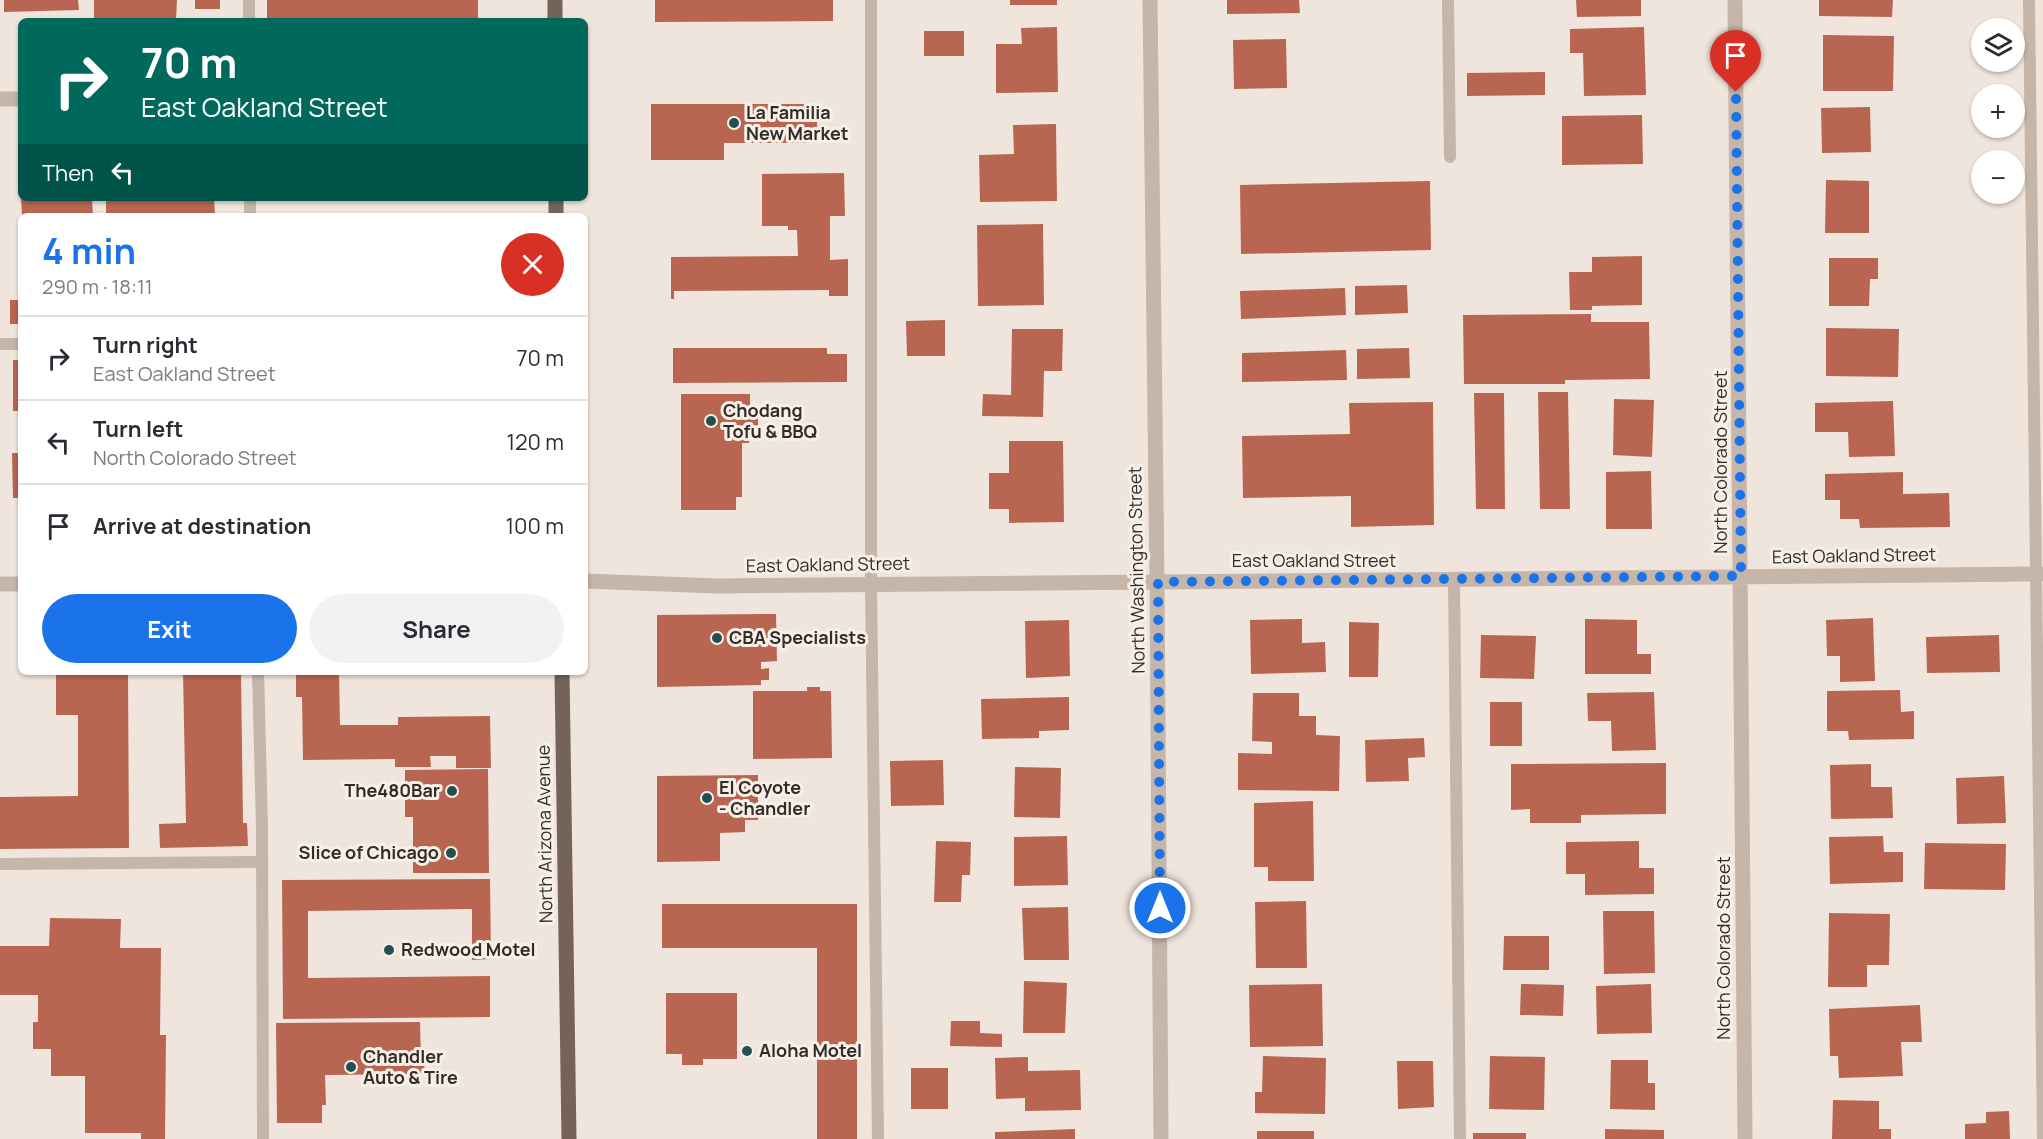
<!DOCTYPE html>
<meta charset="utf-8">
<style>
body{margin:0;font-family:Manrope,sans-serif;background:#f2f2f3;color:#2b2b33;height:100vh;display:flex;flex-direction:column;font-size:22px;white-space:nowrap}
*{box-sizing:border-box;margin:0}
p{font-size:20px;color:#7c7c81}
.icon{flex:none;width:33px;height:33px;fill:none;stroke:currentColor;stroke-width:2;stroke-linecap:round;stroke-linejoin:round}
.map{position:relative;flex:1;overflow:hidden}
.panel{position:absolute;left:18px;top:213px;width:570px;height:462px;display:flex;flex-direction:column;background:#fff;border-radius:9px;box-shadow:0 2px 4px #0004}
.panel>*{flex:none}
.guide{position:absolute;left:18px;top:18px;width:570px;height:183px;border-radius:9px;box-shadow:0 2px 4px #0004;background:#00695c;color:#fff;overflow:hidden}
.tools{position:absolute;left:1971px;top:18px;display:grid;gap:12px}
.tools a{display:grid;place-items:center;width:54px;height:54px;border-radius:50%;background:#fff;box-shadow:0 2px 4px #0004;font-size:30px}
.pin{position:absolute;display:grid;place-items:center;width:51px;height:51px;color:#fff;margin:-62px -26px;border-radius:50% 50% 50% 0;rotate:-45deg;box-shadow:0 0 6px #0007}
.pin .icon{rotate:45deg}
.me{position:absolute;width:66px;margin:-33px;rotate:0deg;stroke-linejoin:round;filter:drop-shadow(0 0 4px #0008)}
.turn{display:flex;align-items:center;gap:21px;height:126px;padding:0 24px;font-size:27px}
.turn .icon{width:78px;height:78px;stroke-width:2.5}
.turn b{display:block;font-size:42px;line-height:51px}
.then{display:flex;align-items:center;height:57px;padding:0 24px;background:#0003;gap:12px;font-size:22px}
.round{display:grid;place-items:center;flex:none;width:63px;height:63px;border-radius:32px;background:#f2f2f3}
.headline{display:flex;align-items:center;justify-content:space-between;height:102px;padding:0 24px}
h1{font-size:36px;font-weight:700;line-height:45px;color:#1a73e8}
.action{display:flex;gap:12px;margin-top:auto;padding:12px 24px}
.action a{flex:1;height:69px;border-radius:36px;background:#1a73e8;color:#fff;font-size:24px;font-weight:700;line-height:69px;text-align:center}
.action a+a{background:#f2f2f3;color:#2b2b33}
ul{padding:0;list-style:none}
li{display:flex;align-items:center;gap:18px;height:84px;padding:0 24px;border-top:2px solid #e1e1e2}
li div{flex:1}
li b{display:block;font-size:22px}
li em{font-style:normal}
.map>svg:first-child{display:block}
</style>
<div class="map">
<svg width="2043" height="1139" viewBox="0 0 2043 1139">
<rect width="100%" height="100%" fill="#efe5dc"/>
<path fill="#b86651" d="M4,0H78L79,10L4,12Z
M94,0H177L176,20L94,19Z
M195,0H220V9H195Z
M267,0H478V21H267Z
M655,0H833V21L655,22Z
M1010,0H1057V5H1010Z
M1227,0H1299L1300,13L1227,14Z
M1576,0H1641V16L1577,17Z
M1819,0H1893L1892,17L1819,16Z
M1057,27L1058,92L996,93V44H1022L1021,28Z
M1644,27L1646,95L1584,96L1583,53H1570V29Z
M924,31H964V56H924Z
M1823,35L1894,36L1893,91H1823Z
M1286,39L1287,88L1234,89L1233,40Z
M1545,72V95L1467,96V73Z
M651,104H817V143H724V160H651Z
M1870,107L1871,152L1822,153L1821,108Z
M1642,115L1643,164L1562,165V116Z
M1056,124L1057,201L980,202L979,155L1014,154L1013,125Z
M844,173L845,216H830V260L848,259V296H829V290L674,291V299H671V257L798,256L797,230H788V226H762V174Z
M1826,180L1869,181V233H1825Z
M1430,181L1431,250L1241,254L1240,185Z
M21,198H92L93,216H22Z
M106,198H214L215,216H106Z
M1043,224L1044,305L978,306L977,225Z
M1642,256V305L1592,306V310H1570L1569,272H1592V257Z
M1829,258H1878V279H1870L1869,306H1829Z
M1407,285L1408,313L1355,315V286Z
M1345,288L1346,315L1241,319L1240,291Z
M10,300H21V324H10Z
M1591,314V322H1649L1650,379L1565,380V384H1464L1463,315Z
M945,320V356H907L906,321Z
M1826,328L1899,329L1898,377L1826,376Z
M1012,329H1063L1062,371H1044L1043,417L982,416L983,394L1011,395Z
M673,348H827V354H847V382L673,383Z
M1409,348L1410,378L1357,379V349Z
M1346,350L1347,380L1242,382V353Z
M13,360H21V411H13Z
M1538,392H1568L1570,509H1540Z
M1474,393H1504L1505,509H1476Z
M681,394H750V416H758V430L753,429V436L749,434V443H742V497H736V510H681Z
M1614,399L1654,400L1652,457L1613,455Z
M1893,401L1895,456L1849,457L1848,432H1815V403Z
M1433,402L1434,525L1351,527V496L1243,498L1242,436L1350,434L1349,403Z
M1009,441H1063L1064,522L1009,523V509H989V473H1009Z
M12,453H21V498H13Z
M1651,471L1652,529H1606V472Z
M1903,472V494L1949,493L1950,527L1860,528L1859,519H1840V500H1825V474Z
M776,614L777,661L761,662V669L769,668V680H761V685L657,687V615Z
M1873,618L1875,681L1840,682V656H1827L1826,620Z
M1302,619V643L1325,642L1326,672L1251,674L1250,620Z
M1585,619L1637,620V654H1651V674H1585Z
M1069,620L1070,676L1026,678L1025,621Z
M1349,622L1379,623L1378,677H1349Z
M1481,635L1536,636L1534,679L1480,678Z
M1999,635L2000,672L1927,673L1926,637Z
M56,672H128L129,848L0,849V797L78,796V715H56Z
M183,672H241L243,823H247L248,846L160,848L159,824L186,823Z
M296,672H339L340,725H398V717L490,716L491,768H456V756H430L431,767H395V759L303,760L302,697H296Z
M807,687H820V691H831L832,758L753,759V691H807Z
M1900,690L1901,712L1914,711V739L1849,740L1848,731H1827V691Z
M1654,692L1656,750L1612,751L1611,721H1588L1587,693Z
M1253,693H1299V716H1316V735L1340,736L1339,791L1238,790V753L1272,754V742L1252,741Z
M1069,697V730L1039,731V738L982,739L981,699Z
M1490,702H1522V746H1490Z
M1424,738L1425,757L1408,758L1409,781L1366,782L1365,740Z
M943,760L944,805L891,806L890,761Z
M1666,763V814L1581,815V823H1530V809L1511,810V764Z
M1871,764V787H1892L1893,818L1831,819L1830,765Z
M1015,767L1061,768L1060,818L1014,817Z
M488,769L489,873H413V817H405V770Z
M758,775V820H745V832L720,833V861L657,862V776Z
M2004,776L2006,823L1957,824L1956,778Z
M1313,801L1314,881H1268V867H1254V803Z
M1067,836L1068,885L1014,886V837Z
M1883,836L1884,852H1903V882L1830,884L1829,837Z
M936,841L971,842L970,875H962L961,902H934Z
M1639,841V868H1654V894L1585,895V874H1566V842Z
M1925,843L2006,844L2005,890L1924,889Z
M490,879L491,959L472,960V909L308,911V978L490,976V1017L283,1019L282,880Z
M1306,901L1307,968H1256L1255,902Z
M662,904H857V1139H817V948H662Z
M1068,907L1069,960H1024L1022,908Z
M1603,911H1654L1655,973L1604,974Z
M1829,913L1890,914L1889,965H1867V987H1828Z
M50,918L121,919L120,948H161L160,1035H166L165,1139H141V1133H85V1076H51V1049H33V1022H38V995H0V946H49Z
M1504,936H1549V970H1503Z
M1024,981L1067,983L1065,1033H1023Z
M1322,984L1323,1046L1250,1047L1249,985Z
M1521,984L1564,985L1563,1016L1520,1015Z
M1651,984L1652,1033L1597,1034L1596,986Z
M666,993H737V1059H703V1065H682V1054H666Z
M1920,1005L1922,1042H1901L1903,1076L1839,1078L1838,1056H1830L1829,1009Z
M951,1021H980V1033L1002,1034V1047L950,1046Z
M420,1022L421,1061H424L425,1074L325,1075L326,1105H322V1123H277L276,1023Z
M1263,1056L1326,1058L1325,1114L1255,1113V1092H1262Z
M1490,1056L1545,1057L1544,1110L1489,1109Z
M1028,1057V1071L1080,1070L1081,1110L1025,1111V1098L996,1099L995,1058Z
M1611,1060H1648V1083H1655V1110L1610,1109Z
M1397,1061H1433L1434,1107L1398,1109Z
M911,1068H948V1109H911Z
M1833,1100L1879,1101V1129H1891V1139H1832Z
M2009,1111L2010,1139H1965V1124L1986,1123V1112Z
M1075,1129V1139H995V1132Z
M1605,1129L1664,1130V1139H1605Z
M1257,1131H1314V1139H1257Z
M1473,1133H1526V1139H1473Z"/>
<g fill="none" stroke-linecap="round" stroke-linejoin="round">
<path stroke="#c6b5a9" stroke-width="12" d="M249,0V21
M871,0V584L878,1139
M1448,0L1450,157
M2029,0L2043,1139
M250,216V198
M0,344H21
M1454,579L1460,1139
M258,672L262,826L263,1139
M0,864L262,862"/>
<path stroke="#c6b5a9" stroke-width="15" d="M1150,0L1157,582L1161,1139
M1735,0L1745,1139
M0,99H21
M585,581L718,586L2043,574
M0,584H21"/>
<path stroke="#74625b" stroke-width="15" d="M555,0V21
M556,198V216
M562,672L569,1139"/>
</g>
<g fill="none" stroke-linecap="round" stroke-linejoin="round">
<path stroke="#1a73e8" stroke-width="10" stroke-dasharray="0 18" d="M1160,908L1158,582L1741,576L1736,92"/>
</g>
<g fill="#234f50" stroke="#f7f0e8" stroke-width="2">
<circle cx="734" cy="123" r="6"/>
<circle cx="711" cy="421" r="6"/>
<circle cx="717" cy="638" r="6"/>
<circle cx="452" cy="791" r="6"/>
<circle cx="707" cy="798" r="6"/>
<circle cx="451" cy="853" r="6"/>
<circle cx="389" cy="950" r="6"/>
<circle cx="747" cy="1051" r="6"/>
<circle cx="351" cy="1067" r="6"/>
</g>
<g text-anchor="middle" stroke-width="6" stroke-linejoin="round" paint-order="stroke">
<g font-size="18" font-weight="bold" fill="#342b28" stroke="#f7f0e8" text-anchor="start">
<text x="746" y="119">La Familia<tspan x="746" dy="21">New Market</tspan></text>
<text x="723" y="417">Chodang<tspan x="723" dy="21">Tofu &amp; BBQ</tspan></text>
<text x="729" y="644">CBA Specialists</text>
<text x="719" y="794">El Coyote<tspan x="719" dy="21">- Chandler</tspan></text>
<text x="440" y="797" text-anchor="end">The480Bar</text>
<text x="439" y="859" text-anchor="end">Slice of Chicago</text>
<text x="401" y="956">Redwood Motel</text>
<text x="759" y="1057">Aloha Motel</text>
<text x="363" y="1063">Chandler<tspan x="363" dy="21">Auto &amp; Tire</tspan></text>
</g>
<g font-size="18" fill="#342b28" stroke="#f7f0e8">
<text transform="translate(1721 462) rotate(-90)" y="6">North Colorado Street</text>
<text transform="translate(1854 556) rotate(-1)" y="6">East Oakland Street</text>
<text x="1314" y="567">East Oakland Street</text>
<text transform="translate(828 565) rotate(-1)" y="6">East Oakland Street</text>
<text transform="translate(1137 570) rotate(-91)" y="6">North Washington Street</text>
<text transform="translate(545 834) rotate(-91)" y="6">North Arizona Avenue</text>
<text transform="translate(1724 948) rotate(-90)" y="6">North Colorado Street</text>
</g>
</g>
</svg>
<div class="tools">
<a><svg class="icon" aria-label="layers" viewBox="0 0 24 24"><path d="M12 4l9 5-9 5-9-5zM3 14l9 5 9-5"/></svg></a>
<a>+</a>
<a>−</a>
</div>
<div class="pin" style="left:1736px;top:92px;background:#d93025"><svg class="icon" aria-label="arrive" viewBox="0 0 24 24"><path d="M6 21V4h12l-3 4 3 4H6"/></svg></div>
<svg class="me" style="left:1160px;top:908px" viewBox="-20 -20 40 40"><circle r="17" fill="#1a73e8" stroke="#fff" stroke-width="3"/><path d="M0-11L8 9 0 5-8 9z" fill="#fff"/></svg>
<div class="guide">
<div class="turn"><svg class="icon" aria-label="right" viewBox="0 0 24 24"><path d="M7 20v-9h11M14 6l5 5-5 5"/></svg><div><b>70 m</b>East Oakland Street</div></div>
<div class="then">Then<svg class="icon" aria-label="left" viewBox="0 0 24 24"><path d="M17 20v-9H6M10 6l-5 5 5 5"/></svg></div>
</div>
<section class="panel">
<div class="headline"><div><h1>4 min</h1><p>290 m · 18:11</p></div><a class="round" style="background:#d93025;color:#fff"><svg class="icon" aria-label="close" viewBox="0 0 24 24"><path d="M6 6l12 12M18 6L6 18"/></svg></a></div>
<ul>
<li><svg class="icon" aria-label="right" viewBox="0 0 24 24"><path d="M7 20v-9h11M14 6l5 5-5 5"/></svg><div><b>Turn right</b><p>East Oakland Street</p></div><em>70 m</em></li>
<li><svg class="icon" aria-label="left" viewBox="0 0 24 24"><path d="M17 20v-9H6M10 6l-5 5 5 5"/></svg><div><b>Turn left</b><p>North Colorado Street</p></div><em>120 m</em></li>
<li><svg class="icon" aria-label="arrive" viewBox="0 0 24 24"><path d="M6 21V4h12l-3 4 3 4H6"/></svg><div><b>Arrive at destination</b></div><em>100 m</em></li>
</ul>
<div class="action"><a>Exit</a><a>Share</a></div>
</section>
</div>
